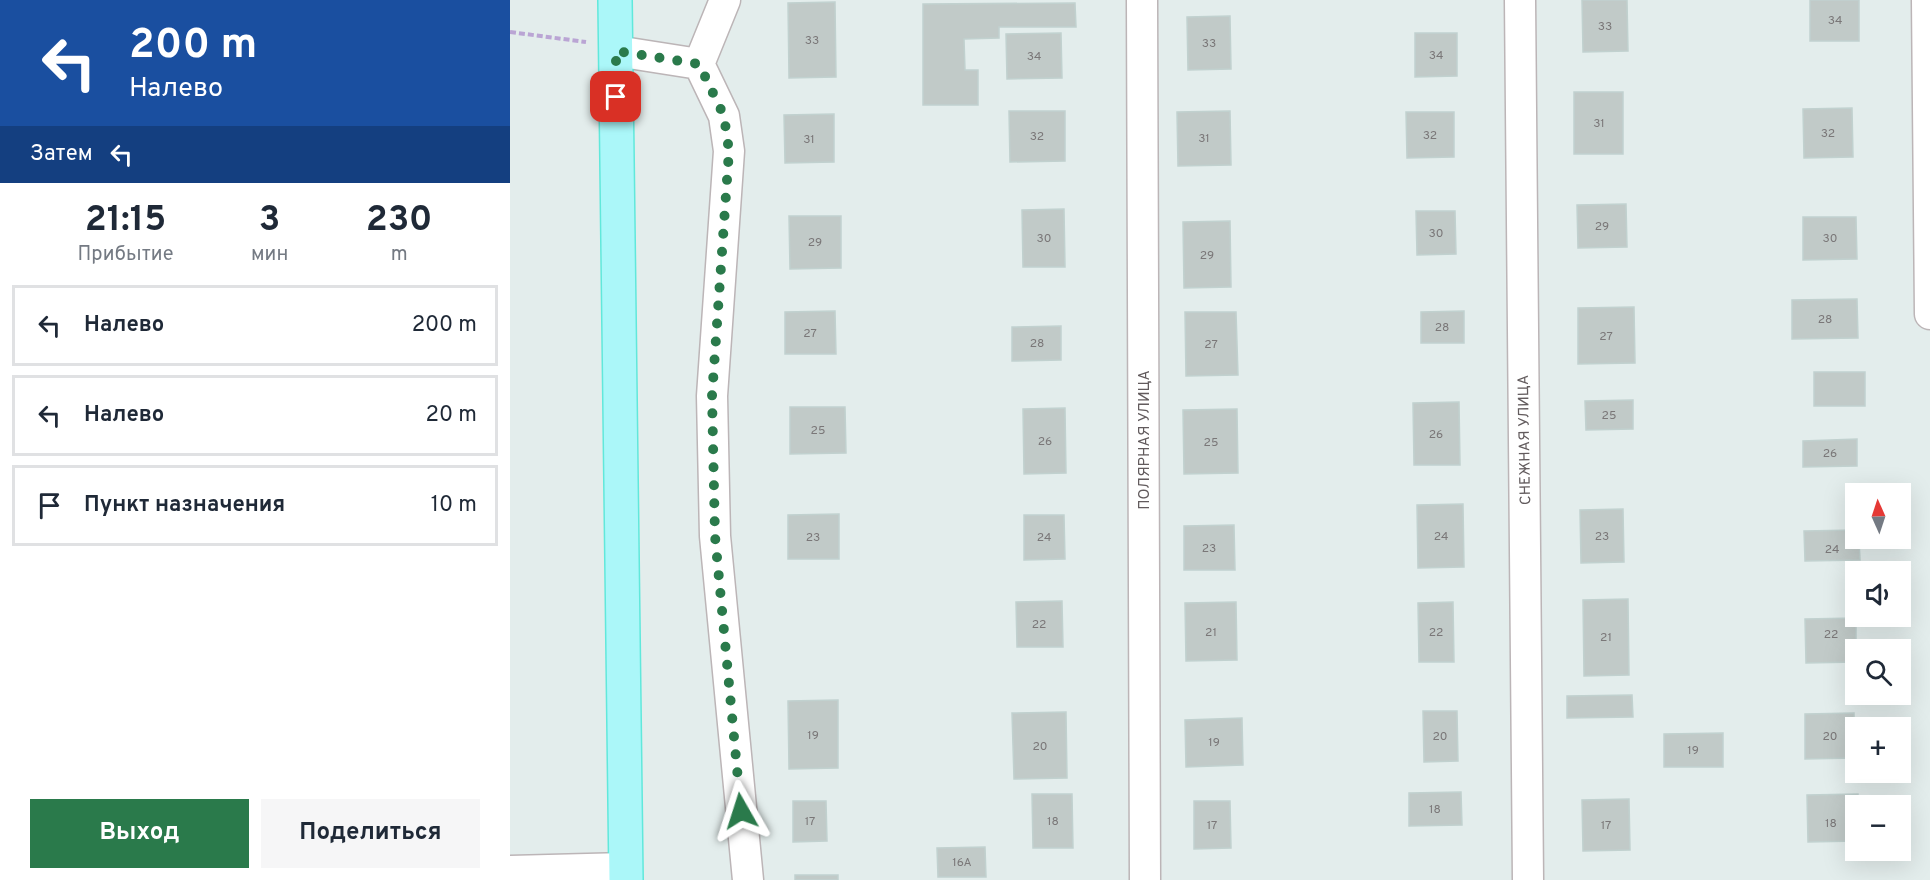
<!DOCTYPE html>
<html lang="ru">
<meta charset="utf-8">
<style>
body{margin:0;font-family:Overpass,sans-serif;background:#f6f6f7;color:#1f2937;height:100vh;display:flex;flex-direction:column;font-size:22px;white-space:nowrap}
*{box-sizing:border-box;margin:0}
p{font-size:20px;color:#747a83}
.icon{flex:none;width:33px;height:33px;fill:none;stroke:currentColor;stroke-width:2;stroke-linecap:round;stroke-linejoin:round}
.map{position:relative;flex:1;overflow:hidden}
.sheet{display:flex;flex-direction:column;background:#fff;width:510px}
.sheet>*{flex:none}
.banner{background:#1a4fa0;color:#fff;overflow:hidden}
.needle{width:39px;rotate:357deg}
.fabs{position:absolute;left:1335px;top:483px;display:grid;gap:12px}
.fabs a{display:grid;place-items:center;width:66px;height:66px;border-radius:0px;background:#fff;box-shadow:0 6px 24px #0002;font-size:30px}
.pin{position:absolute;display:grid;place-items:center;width:51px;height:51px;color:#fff;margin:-26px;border-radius:12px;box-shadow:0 3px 9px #0006}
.me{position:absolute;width:66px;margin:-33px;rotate:354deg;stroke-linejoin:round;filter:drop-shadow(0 0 4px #0008)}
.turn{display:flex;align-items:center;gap:21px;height:126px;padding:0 30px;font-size:27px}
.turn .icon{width:78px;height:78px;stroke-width:2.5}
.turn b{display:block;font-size:42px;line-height:51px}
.then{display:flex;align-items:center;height:57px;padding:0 30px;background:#0003;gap:12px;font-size:22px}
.eta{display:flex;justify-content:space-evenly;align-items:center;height:102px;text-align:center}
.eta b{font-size:36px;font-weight:700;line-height:42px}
.action{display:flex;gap:12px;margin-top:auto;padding:12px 30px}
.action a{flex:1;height:69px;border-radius:0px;background:#2a7a4b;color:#fff;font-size:24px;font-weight:700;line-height:69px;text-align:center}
.action a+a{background:#f6f6f7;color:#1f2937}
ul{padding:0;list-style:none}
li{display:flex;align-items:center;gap:18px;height:81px;margin:0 12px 9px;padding:0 18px;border:3px solid #e0e1e3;border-radius:0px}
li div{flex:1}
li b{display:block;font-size:22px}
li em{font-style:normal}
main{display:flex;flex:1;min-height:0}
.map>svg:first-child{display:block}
</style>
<main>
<section class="sheet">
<div class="banner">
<div class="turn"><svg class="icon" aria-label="left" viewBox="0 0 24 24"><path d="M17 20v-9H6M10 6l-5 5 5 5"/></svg><div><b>200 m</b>Налево</div></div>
<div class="then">Затем<svg class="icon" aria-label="left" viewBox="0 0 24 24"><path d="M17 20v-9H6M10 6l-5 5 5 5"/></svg></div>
</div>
<div class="eta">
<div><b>21:15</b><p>Прибытие</p></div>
<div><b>3</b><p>мин</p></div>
<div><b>230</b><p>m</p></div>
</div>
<ul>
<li><svg class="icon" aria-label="left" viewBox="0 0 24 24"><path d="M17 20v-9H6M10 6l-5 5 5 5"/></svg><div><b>Налево</b></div><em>200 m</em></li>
<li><svg class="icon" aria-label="left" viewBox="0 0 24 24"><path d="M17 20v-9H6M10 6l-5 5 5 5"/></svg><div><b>Налево</b></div><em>20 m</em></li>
<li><svg class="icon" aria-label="arrive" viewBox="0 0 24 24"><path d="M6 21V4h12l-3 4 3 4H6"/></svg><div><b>Пункт назначения</b></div><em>10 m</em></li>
</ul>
<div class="action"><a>Выход</a><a>Поделиться</a></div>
</section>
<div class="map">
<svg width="1420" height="880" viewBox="0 0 1420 880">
<rect width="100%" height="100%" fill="#e3edec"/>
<path fill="#c1cac8" stroke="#c1d1cf" stroke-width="1.5" d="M1072,0H1117L1118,51L1073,52Z
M1300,0H1349V41H1300Z
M325,2L326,77L279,78L278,3Z
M565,3L566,27H489V38L454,39L455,70H468V105H413V4Z
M720,16L721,69L678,70L677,17Z
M551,33L552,78L497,79L496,34Z
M905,33H947V76L905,77Z
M1064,92H1113V154H1064Z
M1342,108L1343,157L1294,158L1293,109Z
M499,111H555V161L500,162Z
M720,111L721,165L668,166L667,112Z
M896,112H944V157L897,158Z
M324,114V162L275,163L274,115Z
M1116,204L1117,247L1068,248L1067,205Z
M554,209L555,267H513L512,210Z
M906,211H945L946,254L907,255Z
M279,216H331V268L280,269Z
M1293,217H1346L1347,259L1293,260Z
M720,221L721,287L674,288L673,222Z
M1347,299L1348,338L1282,339V300Z
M1124,307L1125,363L1068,364V308Z
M325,311L326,354H275V312Z
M954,311V343H911V312Z
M675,312H726L728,375L676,376Z
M551,326V360L502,361V327Z
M1304,372H1355V406H1304Z
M1123,400V429L1076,430L1075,401Z
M949,402L950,465H904L903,403Z
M280,407H335L336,453L280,454Z
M555,408L556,473L514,474L513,409Z
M727,409L728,473L674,474L673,410Z
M1347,439V466L1293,467V441Z
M953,504L954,567L908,568L907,505Z
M1113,509L1114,562L1071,563L1070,510Z
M329,514V559H278V515Z
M514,515H554L555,559L514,560Z
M724,525L725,570H674V526Z
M1346,530V538H1349L1350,560L1295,561L1294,531Z
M1118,599L1119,675L1074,676L1073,600Z
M552,601L553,647H507L506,602Z
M726,602L727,660L676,661L675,603Z
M943,602L944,662H909L908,603Z
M1346,618V662L1296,663L1295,619Z
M1122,695L1123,717L1057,718V696Z
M328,700V768L279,769L278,701Z
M913,711H947L948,761L914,762Z
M556,712L557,778L504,779L502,713Z
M1344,713L1345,758L1295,759V714Z
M732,718L733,765L676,767L675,720Z
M1213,733V767H1154V734Z
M951,792L952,825L899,826V793Z
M522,794H562L563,848H523Z
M1348,794V806H1346V841L1298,842L1297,795Z
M1119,799L1120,850L1073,851L1072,800Z
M283,801H316L317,841L283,842Z
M684,801H720L721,848L684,849Z
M475,847L476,877H428L427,848Z
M285,875H328V880H285Z"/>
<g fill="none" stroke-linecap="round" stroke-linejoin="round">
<g stroke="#bcb5b7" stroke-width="33">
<path id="minor" d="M215,0L189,64L214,116L219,151L202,396L205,536L238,880
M632,0L635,880
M1010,0L1018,880
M1417,0L1420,314
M106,51L189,64
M0,871L116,868"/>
</g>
<g stroke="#61e8db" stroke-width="36">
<path id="major" d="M105,0L116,880"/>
</g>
<path stroke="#baa5d4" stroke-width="4" stroke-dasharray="6 3" stroke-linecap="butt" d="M0,32L76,42"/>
<use href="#minor" stroke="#fff" stroke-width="30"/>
<use href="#major" stroke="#abf7f9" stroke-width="33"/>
</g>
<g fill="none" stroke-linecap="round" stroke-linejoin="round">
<path stroke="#2a7a4b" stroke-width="10" stroke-dasharray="0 18" d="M106,97V51L189,64L214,116L219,151L202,396L205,536L231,811"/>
</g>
<g text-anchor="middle" stroke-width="4.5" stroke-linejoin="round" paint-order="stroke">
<g font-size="12" fill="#7a7778">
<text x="1325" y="24">34</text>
<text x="1095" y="30">33</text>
<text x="302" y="44">33</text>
<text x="699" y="47">33</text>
<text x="926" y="59">34</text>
<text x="524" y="60">34</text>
<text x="1089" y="127">31</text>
<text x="1318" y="137">32</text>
<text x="920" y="139">32</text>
<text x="527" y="140">32</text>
<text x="694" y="142">31</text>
<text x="299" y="143">31</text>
<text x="1092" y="230">29</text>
<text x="926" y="237">30</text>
<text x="534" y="242">30</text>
<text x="1320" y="242">30</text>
<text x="305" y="246">29</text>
<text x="697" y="259">29</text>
<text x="1315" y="323">28</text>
<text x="932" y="331">28</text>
<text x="300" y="337">27</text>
<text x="1096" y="340">27</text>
<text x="527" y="347">28</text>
<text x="701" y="348">27</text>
<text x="1099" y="419">25</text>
<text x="308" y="434">25</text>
<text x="926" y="438">26</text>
<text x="535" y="445">26</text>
<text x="701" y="446">25</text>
<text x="1320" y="457">26</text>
<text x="931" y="540">24</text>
<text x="1092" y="540">23</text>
<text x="303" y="541">23</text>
<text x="534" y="541">24</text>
<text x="699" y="552">23</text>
<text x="1322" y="553">24</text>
<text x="529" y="628">22</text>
<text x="701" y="636">21</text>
<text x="926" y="636">22</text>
<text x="1321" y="638">22</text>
<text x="1096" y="641">21</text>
<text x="303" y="739">19</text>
<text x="930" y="740">20</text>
<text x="1320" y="740">20</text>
<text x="704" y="746">19</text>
<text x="530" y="750">20</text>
<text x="1183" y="754">19</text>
<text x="925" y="813">18</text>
<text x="300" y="825">17</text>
<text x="543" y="825">18</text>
<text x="1321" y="827">18</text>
<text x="702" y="829">17</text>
<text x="1096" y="829">17</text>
<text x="452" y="866">16А</text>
</g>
<g font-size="15" fill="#625b5d" stroke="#fff">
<text transform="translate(634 440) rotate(-90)" y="5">ПОЛЯРНАЯ УЛИЦА</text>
<text transform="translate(1014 440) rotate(-91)" y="5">СНЕЖНАЯ УЛИЦА</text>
</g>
</g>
</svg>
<div class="fabs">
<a><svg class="needle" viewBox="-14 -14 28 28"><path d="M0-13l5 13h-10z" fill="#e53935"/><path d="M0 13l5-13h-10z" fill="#747a83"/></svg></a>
<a><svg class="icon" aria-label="sound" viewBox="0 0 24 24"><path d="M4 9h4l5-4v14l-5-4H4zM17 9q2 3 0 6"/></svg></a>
<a><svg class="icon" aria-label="search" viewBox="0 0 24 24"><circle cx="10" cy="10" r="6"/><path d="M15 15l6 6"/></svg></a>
<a>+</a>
<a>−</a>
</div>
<div class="pin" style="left:106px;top:97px;background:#d93025"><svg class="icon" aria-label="arrive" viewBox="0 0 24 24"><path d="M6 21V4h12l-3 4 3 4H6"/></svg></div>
<svg class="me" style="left:231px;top:811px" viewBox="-20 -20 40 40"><path d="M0-17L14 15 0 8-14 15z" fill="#2a7a4b" stroke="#fff" stroke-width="4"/></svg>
</div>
</main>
